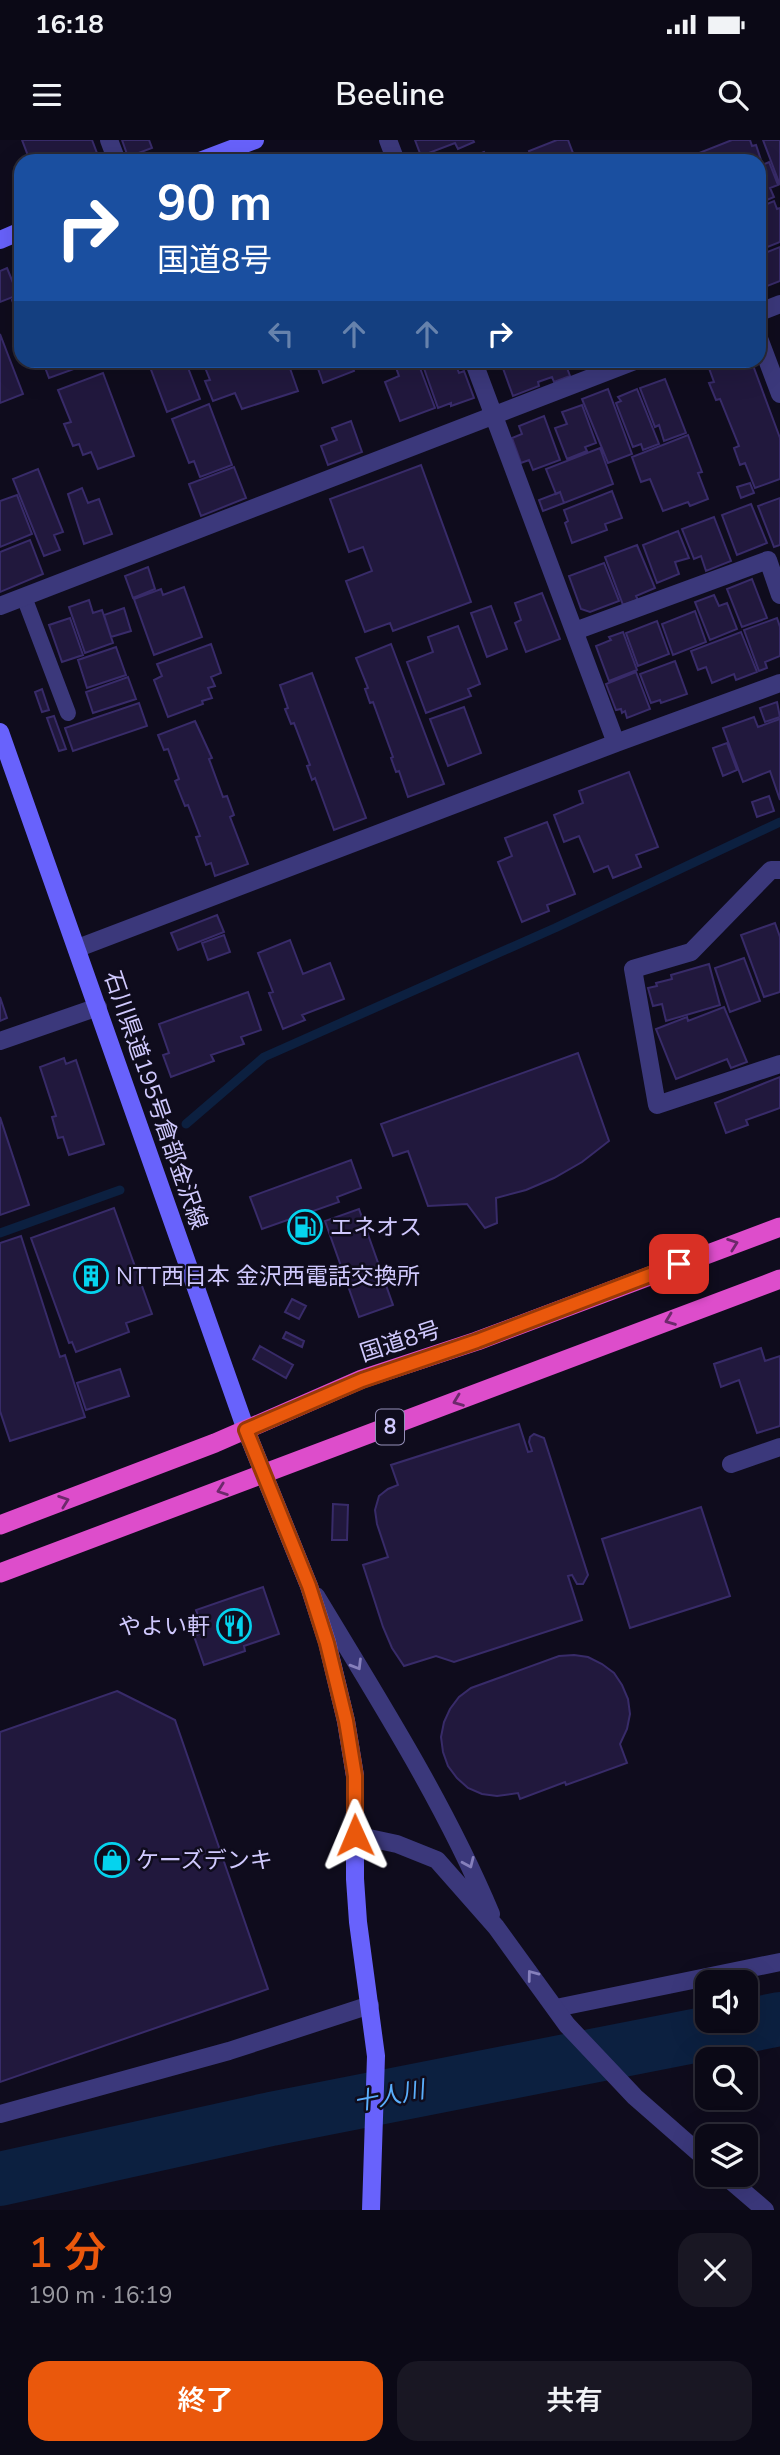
<!DOCTYPE html>
<html lang="ja">
<meta charset="utf-8">
<style>
body{margin:0;font-family:"Nunito Sans","Noto Sans JP",sans-serif;background:#191723;color:#f1f3f6;height:100vh;display:flex;flex-direction:column;font-size:26px;white-space:nowrap}
*{box-sizing:border-box;margin:0}
p{font-size:23px;color:#9a9aa1}
.icon{flex:none;width:38px;height:38px;fill:none;stroke:currentColor;stroke-width:2;stroke-linecap:round;stroke-linejoin:round}
.map{position:relative;height:2070px;overflow:hidden}
.sheet{display:flex;flex-direction:column;background:#0b0916;flex:1}
.sheet>*{flex:none}
.top-card{position:absolute;left:14px;top:14px;width:752px;height:214px;border-radius:21px;box-shadow:0 7px 28px #0002,0 0 0 2px #2b2a35;background:#1a4fa0;color:#fff;overflow:hidden}
.controls{position:absolute;left:695px;top:1830px;display:grid;gap:14px}
.controls a{display:grid;place-items:center;width:63px;height:63px;border-radius:14px;background:#0b0916;box-shadow:0 7px 28px #0002,0 0 0 2px #2b2a35;font-size:35px}
.pin{position:absolute;display:grid;place-items:center;width:60px;height:60px;color:#fff;margin:-30px;border-radius:14px;box-shadow:0 4px 10px #0006}
.me{position:absolute;width:77px;margin:-38px;rotate:359deg;stroke-linejoin:round;filter:drop-shadow(0 0 5px #0008)}
.turn{display:flex;align-items:center;gap:24px;height:147px;padding:0 28px;font-size:32px}
.turn .icon{width:91px;height:91px;stroke-width:2.5}
.turn b{display:block;font-size:49px;line-height:60px}
.lanes{display:flex;align-items:center;height:66px;padding:0 28px;background:#0003;justify-content:center;gap:35px;direction:ltr}
.lanes .off{opacity:.35}
.round{display:grid;place-items:center;flex:none;width:74px;height:74px;border-radius:21px;background:#191723}
.head{display:flex;align-items:center;justify-content:space-between;height:119px;padding:0 28px}
h1{font-size:42px;font-weight:600;line-height:52px;color:#ea580c}
.cta{display:flex;gap:14px;margin-top:auto;padding:14px 28px}
.cta a{flex:1;height:80px;border-radius:21px;background:#ea580c;color:#fff;font-size:28px;font-weight:600;line-height:80px;text-align:center}
.cta a+a{background:#191723;color:#f1f3f6}
.status{display:flex;justify-content:space-between;align-items:center;height:49px;padding:0 35px;background:#0b0916;direction:ltr}
.status svg{height:19px;fill:currentColor}
header{display:flex;justify-content:space-between;align-items:center;height:91px;padding:0 28px;background:#0b0916;font-size:32px;font-weight:600}
.map>svg:first-child{display:block}
</style>
<div class="status"><b>16:18</b><svg viewBox="0 0 49 12"><path d="M0 12V9h3v3zM5 12V6h3v6zM10 12V3h3v9zM15 12V0h3v12zM26 1h20v11H26zM47 4h2v5h-2z"/></svg></div>
<header><svg class="icon" aria-label="menu" viewBox="0 0 24 24"><path d="M4 6h16M4 12h16M4 18h16"/></svg>Beeline<svg class="icon" aria-label="search" viewBox="0 0 24 24"><circle cx="10" cy="10" r="6"/><path d="M15 15l6 6"/></svg></header>
<div class="map">
<svg width="780" height="2070" viewBox="0 0 780 2070">
<rect width="100%" height="100%" fill="#0f0c1d"/>
<g fill="none" stroke-linecap="round" stroke-linejoin="round">
<path stroke="#0c2040" stroke-width="9" d="M186,984L264,917L555,788L780,682
M0,1093L120,1050"/>
<path stroke="#0c2040" stroke-width="54" d="M0,2039L271,1979L780,1879"/>
</g>
<path fill="#21183d" stroke="#382b69" stroke-width="2" d="M22,0H92L100,21H30Z
M122,0H149L152,8L128,17Z
M415,0H473L474,2L458,9L455,3L421,16Z
M557,0H568L576,21H533L529,11Z
M732,0H750L752,6L756,5L762,23L702,21L699,13Z
M763,0H780V45Z
M484,12L488,21H461Z
M769,22L778,45L770,48L774,57L760,63V26Z
M774,61L777,69L780,68V102L760,110V67Z
M780,107V141L762,148L760,115Z
M7,128L18,155L0,162V131Z
M21,156V183L12,160Z
M0,194L23,254L0,263Z
M48,220H70L74,229L49,238L43,222Z
M158,220H185L200,259L167,272L150,227L159,224Z
M202,220H287L298,251L242,269L235,253L213,261L205,241L210,240Z
M315,220H350L354,231L323,243Z
M406,220H417L435,268L400,281L385,242L399,236L395,225Z
M421,220H454L459,233L464,231L474,258L451,266V263L438,268Z
M500,220H564L570,236L554,242L552,237L538,242L539,246L513,256Z
M706,220H751L780,298V339L755,348L745,323L740,325L734,308L739,306L720,259L716,260L709,243L714,242Z
M103,233L134,316L98,329L91,312L83,315L79,304L73,306L64,284L71,282L58,250Z
M665,239L686,293L664,301L659,285L655,287L640,248Z
M608,249L632,314L608,323L582,259Z
M637,249L659,304L643,310L641,304L633,307L616,263L621,261L618,257Z
M209,264L232,325L200,337L194,321L189,323L172,279Z
M582,265L596,303L585,307L587,311L567,319L555,288L567,284L562,272Z
M544,276L560,320L533,330L529,320L521,323L512,298L522,294L519,286Z
M351,281L362,312L328,325L321,306L337,300L332,288Z
M688,295L702,332L698,333L708,359L690,366L688,362L663,371L650,339L641,342L632,317Z
M600,308L613,344L564,363L560,352L556,354L546,329Z
M421,325L471,462L393,491L390,483L365,492L346,441L372,431L363,407L349,412L330,359Z
M234,327L246,358L201,376L189,344Z
M38,329L63,392L54,395L60,410L44,416L13,339Z
M750,343L754,353L741,358L737,347Z
M82,348L88,363L99,359L112,394L84,404L68,354Z
M612,351L622,378L605,384L607,390L572,403L565,383L568,381L564,370Z
M560,352L564,363L543,371L539,360Z
M17,355L32,394L0,407V361Z
M780,358V405L774,407L758,366Z
M751,364L767,403L737,415L722,375Z
M714,377L731,421L706,431L701,416L694,419L682,389Z
M678,391L689,418L675,422L679,434L657,443L643,405Z
M30,400L43,434L0,452V412Z
M637,405L655,448L636,456L638,460L623,465L605,417Z
M604,423L619,461L590,472L581,469L569,436Z
M148,427L155,449L133,458L125,436Z
M752,439L767,478L742,487L727,449Z
M184,447L202,497L154,515L134,459L161,449L163,455Z
M542,453L560,499L526,512L515,483L521,480L515,463Z
M714,455L719,466L727,463L737,489L710,500L695,462Z
M89,460L93,473L102,470L113,503L85,513L69,467Z
M491,466L507,509L487,517L471,473Z
M124,468L131,491L111,497L104,475Z
M695,471L706,502L673,515L662,484Z
M70,478L83,515L62,522L49,485Z
M777,478L780,487V516L765,522L767,528L759,531L744,490Z
M657,481L669,514L638,526L626,493Z
M458,486L480,544L468,549L471,556L426,573L407,522L433,512L428,497Z
M623,492L637,530L609,541L596,506L611,500L609,497Z
M741,492L757,532L736,540L734,534L712,543L706,527L698,530L691,511Z
M211,504L221,533L211,537L215,546L208,548L212,558L202,561L203,564L168,577L154,540L162,536L157,524Z
M391,504L444,644L408,657L399,631L396,632L391,618L393,617L373,562L370,563L365,549L368,548L356,518Z
M116,507L126,535L87,548L78,520Z
M675,521L687,554L661,563L660,560L651,563L640,534Z
M636,532L650,569L627,578L625,571L622,573L621,569L616,570L606,544Z
M312,533L366,678L334,690L315,638L312,640L307,626L310,625L294,583L291,584L285,569L288,568L280,545Z
M128,537L136,559L93,573L86,552Z
M42,549L49,570L42,572L35,552Z
M777,562L780,577L765,582L760,568Z
M139,563L147,586L73,611L65,588Z
M464,567L481,613L448,626L430,579Z
M54,576L66,609L59,611L47,578Z
M754,577L758,587L780,579V660L770,631L743,642L723,588Z
M195,581L212,618L209,619L223,657L227,656L234,675L230,677L248,724L215,736L211,723L206,725L196,697L200,696L188,665L185,666L175,641L179,639L168,609L164,610L158,595Z
M727,603L737,630L723,636L713,608Z
M629,632L658,707L636,715L641,727L613,738L608,726L594,732L579,696L564,702L554,675L583,663L579,651Z
M769,656L774,671L757,677L752,662Z
M547,682L575,754L547,765L549,771L522,782L498,722L512,716L505,698Z
M217,775L224,792L178,810L171,793Z
M775,783L780,797V852L764,857L741,795Z
M224,795L230,812L208,820L202,803Z
M290,800L303,834L330,823L344,859L302,875L305,880L283,889L269,853L273,852L258,813Z
M744,818L760,861L730,872L715,828Z
M709,824L720,865L666,881L662,864L653,866L648,848L657,846L656,843L672,839L671,835Z
M248,852L261,890L241,897L244,904L211,915L214,921L171,937L163,915L169,913L159,884Z
M0,857L7,878L0,881Z
M724,867L747,922L731,928L727,919L676,939L656,889L687,877L688,881Z
M578,913L609,1001L582,1022L554,1038L526,1050L496,1058L497,1083L485,1088L467,1064L428,1066L408,1011L393,1016L381,984Z
M64,918L66,924L76,920L104,1004L69,1015L63,997L58,998L52,977L56,976L40,927Z
M780,937V968L746,980L748,985L726,993L715,963Z
M0,977L29,1065L0,1075Z
M351,1020L361,1048L337,1057L339,1062L262,1089L250,1057Z
M114,1068L152,1174L126,1183L129,1192L76,1212L72,1202L69,1203L31,1098Z
M359,1069L393,1165L359,1177L325,1081Z
M21,1096L60,1217L65,1215L85,1277L10,1301L0,1271V1103Z
M292,1159L306,1166L299,1179L285,1172Z
M286,1192L304,1201L302,1207L283,1198Z
M260,1206L293,1225L286,1238L253,1219Z
M761,1208L765,1221L780,1216V1286L757,1293L739,1240L721,1247L714,1224Z
M120,1229L129,1256L86,1270L77,1243Z
M519,1284L528,1312L532,1311L529,1302L530,1297L534,1294L544,1298L588,1435L583,1444H577L572,1435L568,1436L582,1480L454,1522L436,1516L404,1526L392,1508L383,1487L363,1425L388,1417L377,1384L375,1370L379,1356L388,1349L398,1345L391,1325Z
M333,1364L348,1365L347,1400H332Z
M701,1367L730,1456L630,1488L602,1399Z
M263,1447L279,1494L244,1506L245,1511L204,1525L194,1496L204,1492L196,1470Z
M574,1515L588,1517L602,1524L614,1533L622,1545L628,1559L630,1574L627,1589L620,1604L627,1623L566,1645L565,1642L520,1659L518,1653L497,1656L482,1654L468,1648L457,1638L448,1626L443,1612L441,1597L444,1582L450,1569L459,1557L471,1548L559,1516Z
M117,1551L175,1580L268,1849L0,1942V1592Z"/>
<g fill="none" stroke-linecap="round" stroke-linejoin="round">
<path stroke="#3b387b" stroke-width="16" d="M24,457L68,573"/>
<path stroke="#3b387b" stroke-width="18" d="M109,0L117,21
M388,0L396,21
M760,172L780,164
M760,201L780,254
M0,466L637,220
M575,491L768,420L780,455
M616,603L780,543
M780,730H771L691,812L633,829L657,965L780,924
M78,808L616,603L473,220
M0,901L98,867
M731,1324L780,1307
M556,1868L780,1822
M0,1974L229,1911L370,1865"/>
<path stroke="#3b387b" stroke-width="18" d="M316,1456C378,1559 444,1662 491,1774
M355,1695L397,1704L437,1720L496,1787L567,1885L635,1957L707,2020
M724,2035L765,2070"/>
<path stroke="#6862fc" stroke-width="18" d="M200,21L255,0
M0,100L21,91
M0,592L246,1290L309,1446L327,1502L346,1581L355,1636V1739L358,1782L376,1916L371,2070"/>
<path stroke="#dd4dcb" stroke-width="19" d="M0,1385L215,1303L362,1239L477,1201L780,1087
M0,1433L780,1139"/>
</g>
<defs><path id="oneway-chevron" d="M-2-3.5L2.5 0L-2 3.5" fill="none" stroke-width="1.6" stroke-linecap="round" stroke-linejoin="round" transform="scale(1.75)"/></defs>
<g stroke="#6c296b">
<use href="#oneway-chevron" transform="translate(733 1104) rotate(-20)"/>
<use href="#oneway-chevron" transform="translate(670 1180) rotate(159)"/>
<use href="#oneway-chevron" transform="translate(458 1261) rotate(159)"/>
<use href="#oneway-chevron" transform="translate(222 1350) rotate(160)"/>
<use href="#oneway-chevron" transform="translate(64 1361) rotate(-20)"/>
</g>
<g stroke="#8680bc">
<use href="#oneway-chevron" transform="translate(357 1525) rotate(59)"/>
<use href="#oneway-chevron" transform="translate(469 1723) rotate(66)"/>
<use href="#oneway-chevron" transform="translate(532 1835) rotate(-127)"/>
</g>
<g fill="none" stroke-linecap="round" stroke-linejoin="round">
<g stroke="#983908" stroke-width="18">
<path id="route" d="M355,1695V1636L346,1581L327,1503L309,1446L246,1290L362,1240L477,1201L679,1124"/>
</g>
<use href="#route" stroke="#ea580c" stroke-width="12"/>
</g>
<defs>
<g id="fuel-ring" transform="scale(1.75)"><circle r="9.5" fill="#0f0c1d" stroke="#05d3ee" stroke-width="1.5"/><path d="M-5.5-6h7V0h2V4h1.3V-2.5L3-4.5l.8-.8L6-3V5H2.5V1h-1V6h-7ZM-4.2-4.7v3.2H.2V-4.7Z" fill="#05d3ee"/></g>
<g id="building-ring" transform="scale(1.75)"><circle r="9.5" fill="#0f0c1d" stroke="#05d3ee" stroke-width="1.5"/><path d="M-4-6H4V6H1V3H-1V6H-4ZM-2.5-4.3h1.7v1.8h-1.7ZM.8-4.3h1.7v1.8H.8ZM-2.5-1h1.7V.8h-1.7ZM.8-1h1.7V.8H.8Z" fill="#05d3ee"/></g>
<g id="restaurant-ring" transform="scale(1.75)"><circle r="9.5" fill="#0f0c1d" stroke="#05d3ee" stroke-width="1.5"/><path d="M-5-6h1v4h1v-4h1v4h1v-4h1v5L-1.5 .5V6h-2V.5L-5-1ZM5-6V6H3V1.5H1.5Q1.5-4 5-6Z" fill="#05d3ee"/></g>
<g id="shop-ring" transform="scale(1.75)"><circle r="9.5" fill="#0f0c1d" stroke="#05d3ee" stroke-width="1.5"/><path d="M-5-2.5h2.3a2.7 3.5 0 0 1 5.4 0H5L5.5 6h-11ZM-1.5-2.5h3a1.5 2.3 0 0 0-3 0Z" fill="#05d3ee"/></g>
</defs>
<g fill-rule="evenodd">
<use href="#fuel-ring" x="305" y="1087"/>
<use href="#building-ring" x="91" y="1136"/>
<use href="#restaurant-ring" x="234" y="1486"/>
<use href="#shop-ring" x="112" y="1720"/>
</g>
<g text-anchor="middle" stroke-width="5" stroke-linejoin="round" paint-order="stroke">
<rect fill="#0f0c1d" stroke="#9690ba" stroke-width="2" x="376" y="1269.5" width="28" height="35" rx="5"/>
<g font-size="21" font-weight="bold" fill="#d0c9fe">
<text x="390" y="1294">8</text>
</g>
<g font-size="23" fill="#d0c9fe" stroke="#0f0c1d">
<text transform="translate(156 960) rotate(71)" y="8">石川県道195号倉部金沢線</text>
<text transform="translate(400 1201) rotate(-18)" y="8">国道8号</text>
</g>
<g font-size="23" fill="#d0c9fe" stroke="#0f0c1d" text-anchor="start">
<text x="330" y="1095">エネオス</text>
<text x="116" y="1144">NTT西日本 金沢西電話交換所</text>
<text x="210" y="1494" text-anchor="end">やよい軒</text>
<text x="136" y="1728">ケーズデンキ</text>
</g>
<g font-size="24" font-style="italic" fill="#5aaefb" stroke="#0f0c1d">
<text transform="translate(389 1956) rotate(-11)" y="8">十人川</text>
</g>
</g>
</svg>
<div class="controls">
<a><svg class="icon" aria-label="sound" viewBox="0 0 24 24"><path d="M4 9h4l5-4v14l-5-4H4zM17 9q2 3 0 6"/></svg></a>
<a><svg class="icon" aria-label="search" viewBox="0 0 24 24"><circle cx="10" cy="10" r="6"/><path d="M15 15l6 6"/></svg></a>
<a><svg class="icon" aria-label="layers" viewBox="0 0 24 24"><path d="M12 4l9 5-9 5-9-5zM3 14l9 5 9-5"/></svg></a>
</div>
<div class="pin" style="left:679px;top:1124px;background:#d93025"><svg class="icon" aria-label="arrive" viewBox="0 0 24 24"><path d="M6 21V4h12l-3 4 3 4H6"/></svg></div>
<svg class="me" style="left:355px;top:1695px" viewBox="-20 -20 40 40"><path d="M0-17L14 15 0 8-14 15z" fill="#ea580c" stroke="#fff" stroke-width="4"/></svg>
<div class="top-card">
<div class="turn"><svg class="icon" aria-label="right" viewBox="0 0 24 24"><path d="M7 20v-9h11M14 6l5 5-5 5"/></svg><div><b>90 m</b>国道8号</div></div>
<div class="lanes"><svg class="icon off" aria-label="left" viewBox="0 0 24 24"><path d="M17 20v-9H6M10 6l-5 5 5 5"/></svg><svg class="icon off" aria-label="ahead" viewBox="0 0 24 24"><path d="M12 20V5M6 11l6-6 6 6"/></svg><svg class="icon off" aria-label="ahead" viewBox="0 0 24 24"><path d="M12 20V5M6 11l6-6 6 6"/></svg><svg class="icon" aria-label="right" viewBox="0 0 24 24"><path d="M7 20v-9h11M14 6l5 5-5 5"/></svg></div>
</div>
</div>
<section class="sheet">
<div class="head"><div><h1>1 分</h1><p>190 m · 16:19</p></div><a class="round"><svg class="icon" aria-label="close" viewBox="0 0 24 24"><path d="M6 6l12 12M18 6L6 18"/></svg></a></div>
<div class="cta"><a>終了</a><a>共有</a></div>
</section>
